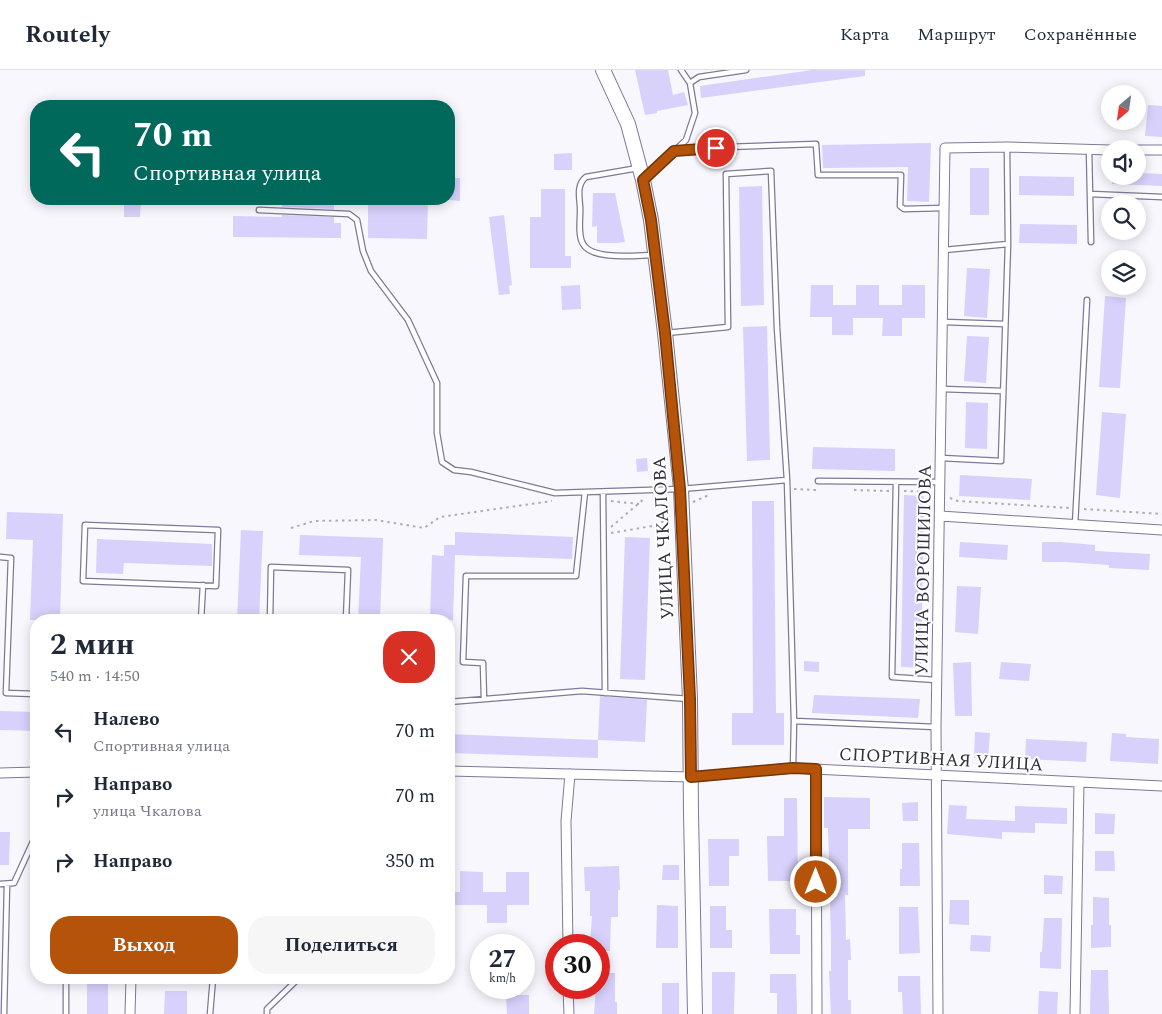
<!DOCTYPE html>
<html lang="ru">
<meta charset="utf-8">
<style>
body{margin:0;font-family:Spectral,serif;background:#f6f6f7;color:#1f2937;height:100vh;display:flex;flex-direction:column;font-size:19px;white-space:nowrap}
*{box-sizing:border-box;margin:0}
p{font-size:16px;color:#747a83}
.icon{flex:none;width:28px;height:28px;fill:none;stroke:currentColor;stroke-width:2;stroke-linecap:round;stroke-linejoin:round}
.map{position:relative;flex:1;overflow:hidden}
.panel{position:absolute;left:30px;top:544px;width:425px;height:370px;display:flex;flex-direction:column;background:#fff;border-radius:20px;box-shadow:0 2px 12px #0003}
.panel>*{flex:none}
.banner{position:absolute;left:30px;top:30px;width:425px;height:105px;border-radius:20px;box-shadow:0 2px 12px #0003;background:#00695c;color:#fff;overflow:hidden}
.needle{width:32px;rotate:209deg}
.tools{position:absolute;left:1101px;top:15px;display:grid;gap:10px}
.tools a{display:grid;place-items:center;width:45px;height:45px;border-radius:50%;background:#fff;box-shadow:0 2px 12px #0003;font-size:25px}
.speed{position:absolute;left:470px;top:864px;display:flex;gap:10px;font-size:25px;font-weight:700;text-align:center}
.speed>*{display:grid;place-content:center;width:65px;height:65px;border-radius:50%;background:#fff;box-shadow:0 2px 12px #0003;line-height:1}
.speed small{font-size:12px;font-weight:400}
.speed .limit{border:8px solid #d22;background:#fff;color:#111}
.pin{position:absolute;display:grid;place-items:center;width:42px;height:42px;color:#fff;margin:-21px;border:2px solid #fff;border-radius:50%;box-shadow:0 1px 5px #0007}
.me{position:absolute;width:55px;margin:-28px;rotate:0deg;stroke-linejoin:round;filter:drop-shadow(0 0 4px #0008)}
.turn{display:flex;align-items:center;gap:18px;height:105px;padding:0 20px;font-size:22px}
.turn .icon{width:65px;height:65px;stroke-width:2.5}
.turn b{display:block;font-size:35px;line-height:42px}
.round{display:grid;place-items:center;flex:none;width:52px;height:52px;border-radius:20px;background:#f6f6f7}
.overview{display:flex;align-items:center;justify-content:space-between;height:85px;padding:0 20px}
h1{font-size:30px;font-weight:700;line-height:38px}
.cta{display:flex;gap:10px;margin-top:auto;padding:10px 20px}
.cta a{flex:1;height:58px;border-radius:20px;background:#b45309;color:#fff;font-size:20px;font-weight:700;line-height:58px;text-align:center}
.cta a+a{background:#f6f6f7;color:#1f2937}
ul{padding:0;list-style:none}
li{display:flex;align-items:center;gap:15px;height:65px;padding:0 20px}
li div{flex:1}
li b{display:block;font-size:19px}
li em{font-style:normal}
header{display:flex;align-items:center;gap:30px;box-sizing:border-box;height:70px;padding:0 25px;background:#fff;border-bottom:1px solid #e0e1e3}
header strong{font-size:24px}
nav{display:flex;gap:28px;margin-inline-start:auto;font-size:18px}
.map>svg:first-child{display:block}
</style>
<header>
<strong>Routely</strong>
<nav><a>Карта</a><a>Маршрут</a><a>Сохранённые</a></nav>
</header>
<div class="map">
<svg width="1162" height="944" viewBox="0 0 1162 944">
<rect width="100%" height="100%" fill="#f8f7fe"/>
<path fill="#d7d1fb" d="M635,0H668L673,25L684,22L688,35L657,41V43L645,45Z
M812,0H865V6L701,28L700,16Z
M1148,35L1162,36V67L1145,66Z
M931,73L929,132L907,131L908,97L823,98L822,75Z
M572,83V100H554V84Z
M970,98H989V145H970Z
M1138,103L1162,104V116L1112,114V106H1138Z
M1019,106L1074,107V126L1019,125Z
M449,108H460V131L449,130Z
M762,116L764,235L741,236L739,117Z
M541,119H565V186H571V198H530V147H541Z
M593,123H615L625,172L617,173H597V156L592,157Z
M124,129H141L140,147H124Z
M282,129H334V139L282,137Z
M368,129H428L427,169L368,168Z
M282,145L334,147V153H341V168L233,167V146L282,147Z
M504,145L512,215L509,216L510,224L499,225L489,147Z
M1020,154L1077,155V174L1019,173Z
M967,198L990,199L987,248L964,246Z
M580,215L581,239L562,240L561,216Z
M811,215H833V235H856V215H879V235H902V215H925V248H902V266H882L883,248H853V265H832V247H810Z
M1105,226L1126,228L1120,318L1099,317Z
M767,256L770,390L747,391L743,257Z
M967,266L989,267L986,313L964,311Z
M966,332L988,333L987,379L965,378Z
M1102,342L1126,344L1120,428L1096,425Z
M813,377L895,379V401L812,399Z
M647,388L648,401L637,402L636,389Z
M960,405L1032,409L1030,430L959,426Z
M904,425L924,426L921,598L901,597Z
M752,431H774L776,643H784V675H732V643H753Z
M7,442L63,444L60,550H30L33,470L6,469Z
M241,460L263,461L259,550H237Z
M455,462L573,467L572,489L455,485L453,550H430L432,485L444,486V475H455Z
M300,465L383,468L380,550H358L361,487L299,485Z
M625,467L650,468L645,610L620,609Z
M97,469L212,474V496L124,493L123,504L96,503Z
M960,472L1008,475L1007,490L959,487Z
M1042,472H1060L1095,475V481L1150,484L1149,500L1109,498V495L1066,492H1042Z
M957,516L981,517L978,564L955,562Z
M804,591L819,592V602L804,601Z
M971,592L972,646H955L953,593Z
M1001,592L1031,594L1029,611L999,609Z
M814,625L920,629L918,648L812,643Z
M600,626L647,630L645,672L598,670Z
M0,641L36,642V661L0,660Z
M975,662L990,663L988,689L974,688Z
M1112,663L1126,664V667L1159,669L1158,694L1110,691Z
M449,664L598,670V688L449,683Z
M1026,669L1087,672L1086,692L1025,689Z
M824,727L870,728V759H848V825H845L846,870L850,869L851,890H848V930H851V944H831L829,901H831V870L829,789L828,758H824Z
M784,728H797L798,811H768L767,766H784Z
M918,732V751H903L902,733Z
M949,735L967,736L966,749L1015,751V736L1067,738V754L1035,753V763L1002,762V769L947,764Z
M1095,743L1115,744L1114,764H1095Z
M0,762H10L9,795H0Z
M708,769H739V786H729V816H709Z
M902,773H919L920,816H900V799H902Z
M1095,781H1114L1115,801H1095Z
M663,795H679V810H662Z
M619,796L620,820H618V847H611L610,881H599V875H590L592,846H590V821H585L584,797Z
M460,801L483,802V822H506V802H529V835H507V853H487V835H449V822H460Z
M1044,805L1063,806L1062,824H1044Z
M1093,827L1109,828V855H1111V877L1091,878V855H1093Z
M950,830H969V855L949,854Z
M657,835L678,836V878H656Z
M710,836H726V860H732V878H710Z
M899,837H918L920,883L899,884Z
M769,839H796V865H800V884H770Z
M1044,848H1062L1061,899L1040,898V882H1042Z
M971,865L991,866L990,882L970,881Z
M1091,900H1108L1109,944H1090Z
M712,902H735L734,944H712Z
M599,903H615V932H617V944H594L596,918H599Z
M770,904H796L797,944H777V923H770Z
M898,906H920L921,944H903L902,922H898Z
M87,908H108V944H87Z
M662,913H679V944H662Z
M165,921H187V944H164Z
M1039,921L1058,922L1057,944H1038Z
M506,925H529V944H507Z"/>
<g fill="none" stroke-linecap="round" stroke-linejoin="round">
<g stroke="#7d7998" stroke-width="7">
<path id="lane" d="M681,0L690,13
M1007,77L1008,174
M1089,79L1091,172
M674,81L697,78L816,74L818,105H901L900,136L904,139L944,138
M638,98L586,107C577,114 579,125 580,136C581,147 577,164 583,174C593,191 637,185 654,185
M645,108L686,70L695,43L690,13L699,7L746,0
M1090,124L1162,127
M259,140L349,144L357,150L363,181L371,201L408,250L437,313V363L442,392L454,400L471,402L555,423L585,422
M943,252L1005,254
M666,263L728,257L726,104L771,101L777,258L787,410L794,651L793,698
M942,319L1003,321
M941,388L1001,391L1008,174L944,180
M818,411L939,412
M896,412L892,607L936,610
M603,422L605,623
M85,455L218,460L216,516L83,511Z
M1075,455L1087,230
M0,487L11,488L6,623L36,624
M201,550L203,515
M270,550L271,497L348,500L346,550
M484,629L483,593L463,592L466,506H576L585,422L681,419L787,410
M449,632L582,621L689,629
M794,651L936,657
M0,814L14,813L36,765
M4,944L7,814
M66,944V908
M210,944L213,908
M267,944V939L299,908"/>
</g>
<g stroke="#7d7998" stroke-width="11">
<path id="street" d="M1138,80H1162
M940,446L1162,460
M816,699L817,944
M449,701L691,707L793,698L1162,716
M0,703L36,702
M568,875L566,751L570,704
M568,918L569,944
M130,944L131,908
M938,944L936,657L945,78L1007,77L1110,80
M1075,944L1079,712"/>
</g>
<g stroke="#7d7998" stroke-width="16">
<path id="secondary" d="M603,0L628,54L643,110L651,150L665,263L681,419L690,629L691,743L695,944"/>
</g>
<path stroke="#aeadb7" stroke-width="2" stroke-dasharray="2.5 4" stroke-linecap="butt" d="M794,419L816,420
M854,420L889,421
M904,421L929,422
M950,428L958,431L1069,438
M611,431L639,434
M693,432L709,425
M1084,439L1162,444
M611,457L645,428
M291,458L314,451L376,450L424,458L440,447L552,431
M611,463L658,455L670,446"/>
<use href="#lane" stroke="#fff" stroke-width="4.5"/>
<use href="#street" stroke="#fff" stroke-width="9"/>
<use href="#secondary" stroke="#fff" stroke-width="14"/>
</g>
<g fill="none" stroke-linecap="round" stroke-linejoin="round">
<g stroke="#753606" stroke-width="12">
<path id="route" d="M716,78L674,81L643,110L651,150L665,263L680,419L690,629L691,707L793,698L816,699V812"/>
</g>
<use href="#route" stroke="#b45309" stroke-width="9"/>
</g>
<g text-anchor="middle" stroke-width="4" stroke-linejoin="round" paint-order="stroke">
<g font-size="18" fill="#312f3d" stroke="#fff">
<text transform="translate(663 468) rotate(-93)" y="6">УЛИЦА ЧКАЛОВА</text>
<text transform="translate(923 500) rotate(-89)" y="6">УЛИЦА ВОРОШИЛОВА</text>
<text transform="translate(941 689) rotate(3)" y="6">СПОРТИВНАЯ УЛИЦА</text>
</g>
</g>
</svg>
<div class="tools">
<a><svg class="needle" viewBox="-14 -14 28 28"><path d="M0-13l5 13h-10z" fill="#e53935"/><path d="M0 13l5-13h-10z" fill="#747a83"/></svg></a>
<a><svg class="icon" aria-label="sound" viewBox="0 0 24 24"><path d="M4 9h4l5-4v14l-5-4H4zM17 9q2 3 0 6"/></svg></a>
<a><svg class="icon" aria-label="search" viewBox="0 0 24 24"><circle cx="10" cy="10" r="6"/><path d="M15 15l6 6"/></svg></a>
<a><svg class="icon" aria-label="layers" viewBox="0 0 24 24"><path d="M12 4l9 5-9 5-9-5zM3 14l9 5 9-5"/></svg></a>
</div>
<div class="speed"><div>27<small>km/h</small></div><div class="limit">30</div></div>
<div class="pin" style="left:716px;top:78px;background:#d93025"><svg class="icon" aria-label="arrive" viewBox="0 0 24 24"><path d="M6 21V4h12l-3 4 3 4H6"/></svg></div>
<svg class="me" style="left:816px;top:812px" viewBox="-20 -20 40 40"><circle r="17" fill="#b45309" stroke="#fff" stroke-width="3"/><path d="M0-11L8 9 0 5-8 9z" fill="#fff"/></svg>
<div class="banner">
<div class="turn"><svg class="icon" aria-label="left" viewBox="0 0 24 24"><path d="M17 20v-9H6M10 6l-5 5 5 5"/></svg><div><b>70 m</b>Спортивная улица</div></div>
</div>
<section class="panel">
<div class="overview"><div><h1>2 мин</h1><p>540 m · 14:50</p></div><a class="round" style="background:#d93025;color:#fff"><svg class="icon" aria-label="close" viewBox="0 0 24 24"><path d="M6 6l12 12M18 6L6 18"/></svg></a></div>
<ul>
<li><svg class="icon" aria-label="left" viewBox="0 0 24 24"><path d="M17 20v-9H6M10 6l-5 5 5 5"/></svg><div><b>Налево</b><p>Спортивная улица</p></div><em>70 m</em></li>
<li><svg class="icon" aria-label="right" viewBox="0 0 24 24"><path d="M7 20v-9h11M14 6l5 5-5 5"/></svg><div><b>Направо</b><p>улица Чкалова</p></div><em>70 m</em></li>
<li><svg class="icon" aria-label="right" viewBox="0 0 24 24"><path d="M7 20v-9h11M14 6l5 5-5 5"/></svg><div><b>Направо</b></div><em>350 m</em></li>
</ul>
<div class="cta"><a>Выход</a><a>Поделиться</a></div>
</section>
</div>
